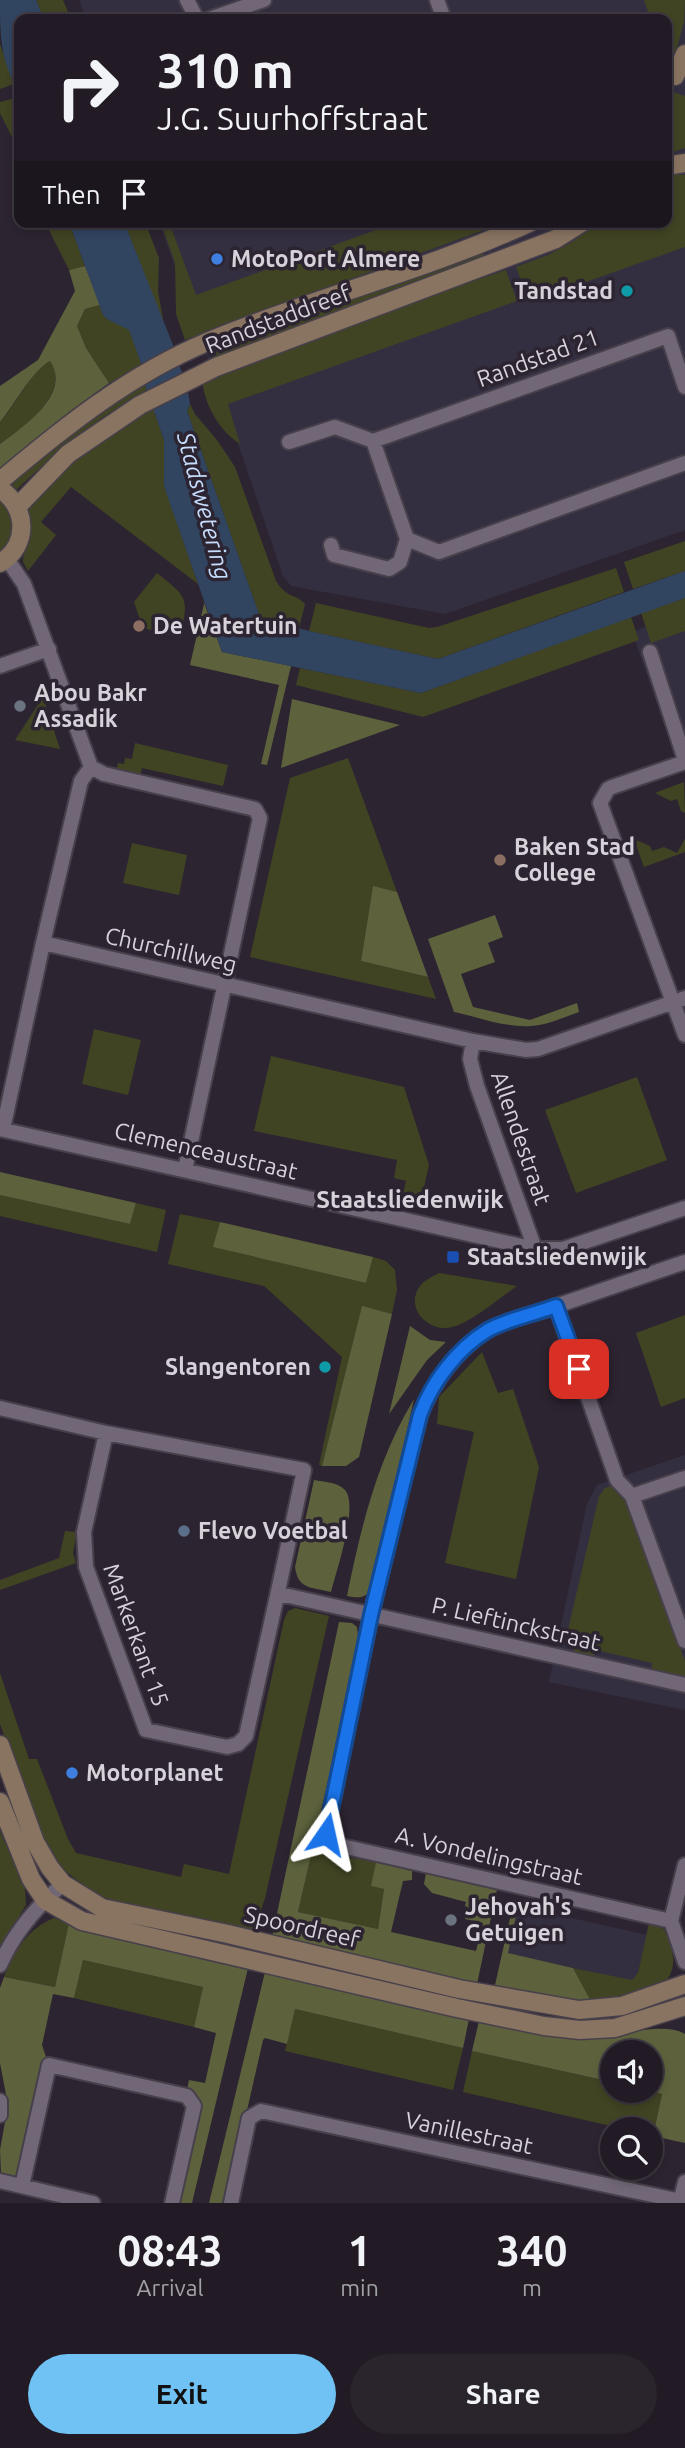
<!DOCTYPE html>
<style>
body{margin:0;font-family:Ubuntu,sans-serif;background:#2a242d;color:#f1f3f6;height:100vh;display:flex;flex-direction:column;font-size:26px;white-space:nowrap}
*{box-sizing:border-box;margin:0}
p{font-size:23px;color:#a2a1a7}
.icon{flex:none;width:38px;height:38px;fill:none;stroke:currentColor;stroke-width:2;stroke-linecap:round;stroke-linejoin:round}
.map{position:relative;height:2203px;overflow:hidden}
.drawer{display:flex;flex-direction:column;background:#221b25;flex:1}
.drawer>*{flex:none}
.guide{position:absolute;left:14px;top:14px;width:658px;height:214px;border-radius:14px;box-shadow:0 4px 10px #0003,0 0 0 2px #3f3942;background:#221b25;color:#f1f3f6;overflow:hidden}
.tools{position:absolute;left:600px;top:2040px;display:grid;gap:14px}
.tools a{display:grid;place-items:center;width:63px;height:63px;border-radius:50%;background:#221b25;box-shadow:0 4px 10px #0003,0 0 0 2px #3f3942;font-size:35px}
.pin{position:absolute;display:grid;place-items:center;width:60px;height:60px;color:#fff;margin:-30px;border-radius:14px;box-shadow:0 4px 10px #0006}
.me{position:absolute;width:77px;margin:-38px;rotate:11deg;stroke-linejoin:round;filter:drop-shadow(0 0 5px #0008)}
.turn{display:flex;align-items:center;gap:24px;height:147px;padding:0 28px;font-size:32px}
.turn .icon{width:91px;height:91px;stroke-width:2.5}
.turn b{display:block;font-size:49px;line-height:60px}
.then{display:flex;align-items:center;height:66px;padding:0 28px;background:#0003;gap:14px;font-size:26px}
.eta{display:flex;justify-content:space-evenly;align-items:center;height:119px;text-align:center}
.eta b{font-size:42px;font-weight:700;line-height:49px}
.button{display:flex;gap:14px;margin-top:auto;padding:14px 28px}
.button a{flex:1;height:80px;border-radius:42px;background:#70c2f4;color:#111;font-size:28px;font-weight:700;line-height:80px;text-align:center}
.button a+a{background:#2a242d;color:#f1f3f6}
.map>svg:first-child{display:block}
</style>
<div class="map">
<svg width="685" height="2203" viewBox="0 0 685 2203">
<rect width="100%" height="100%" fill="#2d2431"/>
<path fill="#342f40" d="M79,0H685V530L445,614L291,586L283,576L225,405L159,222H667V19H86Z
M685,611V753L676,756L632,632Z
M685,1455V1710L549,1682L587,1504L597,1485Z
M518,1906L647,1935L638,1973L632,1981L507,1953Z"/>
<path fill="#404423" d="M36,0H63L71,19H44Z
M644,0H685L684,22L672,66H667V19H651Z
M0,44L14,84L0,89Z
M667,90L685,96V148L667,154Z
M19,97V151L0,113V102Z
M667,174L685,175V247L529,302L516,267L548,255L572,242L599,222H667Z
M45,222H69L85,266L69,270Z
M124,222H145L159,258L158,291L164,325Z
M169,222L196,295L398,222H487L489,228L185,340L176,314L175,263L161,223Z
M483,249L485,262L213,359L211,353L214,347Z
M506,270L517,301L228,404L240,444C219,430 206,407 202,382L358,320Z
M100,305L107,319L129,329L142,366L109,383L86,348L77,326L85,309Z
M50,361C71,395 24,426 0,444V422C16,404 31,372 50,361Z
M144,382L147,391C97,416 55,454 14,492L8,485L52,446Z
M190,404L195,414L217,440L235,467L276,581C288,600 296,593 305,604L299,628L260,617L187,411Z
M152,405L164,440V485L198,584L71,487L41,522L56,535L28,571L23,562L26,505L64,466Z
M0,496C17,521 20,529 0,554Z
M685,541V571L633,589L624,562Z
M616,568L624,592L438,659L309,631L316,603L429,628L437,627Z
M157,573C188,598 189,597 180,637L143,628L134,602Z
M685,598V631L651,643L641,613Z
M631,617L639,640L423,717L296,685L300,668L421,693Z
M43,697L60,749L15,740Z
M135,743L228,765L223,786L142,768L140,777L116,772L118,763L124,764L125,758L132,759Z
M348,758L397,892L373,887L361,961L428,977L436,999L250,957L290,778Z
M684,782L685,813L681,811L677,799L671,801L655,793Z
M634,839L650,846L652,851L664,847L677,853L685,839V852L644,867Z
M132,843L187,855L179,895L123,883Z
M94,1029L141,1040L128,1095L82,1084Z
M271,1056L404,1087L429,1165L419,1209L401,1204L406,1181L394,1178L397,1160L254,1131Z
M637,1077L667,1160L576,1193L545,1110Z
M0,1195L130,1224L136,1203L166,1210L157,1252L0,1216Z
M180,1214L220,1222L214,1247L366,1283L373,1257L386,1261L395,1270L397,1290L392,1314L362,1307L322,1466L319,1465L342,1357L264,1286L168,1264Z
M439,1273L517,1286C501,1297 469,1324 452,1327C431,1333 406,1311 418,1289C422,1281 432,1277 439,1273Z
M685,1315V1398L661,1407L636,1333Z
M482,1352L498,1393L513,1389L539,1467L516,1579L445,1563L474,1432L437,1424L439,1397Z
M612,1486L625,1497L685,1661V1680L651,1672L652,1663L596,1650L593,1660L572,1657L577,1637L567,1634L599,1496L605,1488Z
M65,1531L77,1532L73,1553L76,1563L0,1590V1580L59,1558Z
M295,1608L329,1616L265,1898L253,1934L122,1904L95,1894L59,1866L39,1832L0,1724V1673L29,1759H37L68,1839L76,1853L181,1877L184,1864L229,1874L284,1620L288,1611Z
M317,1827C322,1860 349,1856 376,1862L372,1886L384,1889L378,1929L298,1912Z
M0,1831L25,1889L26,1905L0,1947Z
M54,1918L69,1923L55,1987L4,1977C13,1953 29,1927 54,1918Z
M649,1923L664,1929C673,1950 680,1967 662,1986L618,2000L592,2003L573,1968L632,1980L638,1973Z
M83,1960L203,1987L194,2027L74,1998Z
M295,2009L463,2048L453,2090L285,2051Z
M472,2051L612,2082V2091H651L662,2094L653,2136L651,2135V2130H628L463,2092Z"/>
<path fill="#5d623d" d="M85,266L100,305L85,309L77,326L86,348L109,383L69,412L0,474V444C23,426 72,395 50,361C31,372 15,404 0,422V386L38,360L75,291L69,270Z
M203,600L222,652L291,666L267,765L261,764L279,685L190,665L204,604Z
M292,699L400,725L281,768Z
M373,886L397,892L428,977L361,961Z
M495,915L503,937L488,943L495,962L461,974L473,1007L530,1020L577,1003L579,1012C564,1017 548,1025 531,1026C506,1028 478,1017 454,1012L428,939Z
M0,1172L136,1203L130,1224L0,1195Z
M220,1222L373,1257L366,1283L213,1247Z
M362,1306L392,1314L359,1457L346,1466H322Z
M410,1326L430,1340L446,1342L427,1360L389,1414Z
M414,1399L371,1589C365,1599 358,1598 347,1596C361,1527 377,1460 414,1399Z
M314,1480C325,1482 337,1482 345,1490C359,1505 336,1572 331,1592C312,1587 298,1590 295,1567Z
M339,1622L352,1623L357,1627L359,1645L298,1912L378,1929L384,1889L371,1886L376,1862L412,1871V1880L403,1881L391,1932L476,1951L483,1923L465,1919L468,1907L465,1906L466,1902L432,1893L424,1884L426,1873L497,1889L477,1984L272,1937Z
M513,1905L518,1906L508,1953L573,1968L592,2003L508,1993V1988L495,1985Z
M69,1923L248,1968L192,2203H177L195,2126L187,2090L189,2080L205,2083L216,2033L194,2027L203,1987L83,1960L74,1998L53,1994L42,2045L46,2057L20,2173L14,2178L6,2177L1,2173L0,2150L8,2105L0,2063V1988L4,1977L55,1987Z
M265,1972L469,2019L463,2048L295,2009L287,2044L265,2038L263,2040L226,2203H209Z
M479,2021C516,2029 555,2041 593,2038C618,2036 664,2021 685,2034V2143L653,2136L662,2094L651,2091V2053H612V2082L472,2051Z"/>
<path fill="#314561" d="M0,0H36L44,19H19V90C0,64 0,31 0,0Z
M69,222H124L173,345L188,392L190,404L187,411L260,617L309,631L438,659L685,571V598L421,693L222,652L169,501L164,485V440L144,382L142,366L129,330L107,319L103,315Z"/>
<g fill="none" stroke-linecap="round" stroke-linejoin="round">
<g stroke="#47404b" stroke-width="18">
<path id="street" d="M187,0L197,19
M437,0L444,19
M209,19L264,0
M373,441L668,336L685,387
M289,442L335,427L373,441L407,539L400,562L389,569L334,555L331,545
M407,539L439,552L685,463
M7,559L24,584L91,767L81,781L43,943L473,1041L526,1050L538,1049L685,998
M650,652L685,760
M0,666L49,649
M685,762L612,787L608,789L600,803L685,1035
M91,767L104,774L255,809L260,818L185,1170
M473,1041L470,1059L477,1086L535,1249
M0,1129L535,1249H563L685,1208
M3,1129L43,943
M556,1306C535,1314 508,1319 488,1330C457,1349 433,1382 420,1415L371,1615L326,1834L333,1844L671,1921
M0,1408L106,1433L304,1470L277,1596H289L685,1685
M106,1433L84,1532L86,1567L146,1730L227,1747L238,1744L246,1736L277,1596
M685,1478L632,1496L685,1641
M632,1496L617,1480L556,1306L685,1262
M685,1865L671,1921L685,1962
M0,1965C14,1933 36,1907 63,1884
M0,2101V2115
M0,2181L93,2203
M22,2186L49,2065L187,2096L194,2106L172,2203
M231,2203L249,2118L261,2111L685,2202
M680,2203L685,2182"/>
</g>
<g stroke="#47404b" stroke-width="21">
<path id="secondary" d="M675,76L685,54
M667,166L685,163
M0,481C64,427 129,375 207,342C312,298 428,270 531,222
M0,489C28,507 29,546 0,563
M17,507L68,454L140,405L216,367L556,239L583,222
M0,1745L35,1842L50,1868L63,1884L102,1908L228,1934L459,1989L579,2010L622,2006L685,1984
M0,1802L31,1879L45,1900L82,1921L457,2008L544,2026L580,2030L615,2028L685,2006"/>
</g>
<use href="#street" stroke="#716776" stroke-width="14"/>
<use href="#secondary" stroke="#897361" stroke-width="18"/>
</g>
<g fill="none" stroke-linecap="round" stroke-linejoin="round">
<g stroke="#114b97" stroke-width="18">
<path id="route" d="M326,1834L371,1615L420,1415C432,1382 457,1349 488,1330C508,1319 535,1314 556,1306L579,1369"/>
</g>
<use href="#route" stroke="#1a73e8" stroke-width="12"/>
</g>
<g fill="#3f7fe0" stroke="#2d2431" stroke-width="2.5">
<circle cx="217" cy="259" r="7"/>
<circle cx="72" cy="1773" r="7"/>
</g>
<g fill="#0f9aa8" stroke="#2d2431" stroke-width="2.5">
<circle cx="627" cy="291" r="7"/>
<circle cx="325" cy="1367" r="7"/>
</g>
<g fill="#8d6e63" stroke="#2d2431" stroke-width="2.5">
<circle cx="139" cy="626" r="7"/>
<circle cx="500" cy="860" r="7"/>
</g>
<g fill="#6b7280" stroke="#2d2431" stroke-width="2.5">
<circle cx="20" cy="706" r="7"/>
<circle cx="451" cy="1920" r="7"/>
</g>
<rect fill="#1a4fb4" stroke="#2d2431" stroke-width="2.5" x="446" y="1250" width="14" height="14" rx="3.5"/>
<circle fill="#5c6f8a" stroke="#2d2431" stroke-width="2.5" cx="184" cy="1531" r="7"/>
<g text-anchor="middle" stroke-width="7" stroke-linejoin="round" paint-order="stroke">
<g font-size="23" font-weight="bold" fill="#d7d1da" stroke="#2d2431" text-anchor="start">
<text x="231" y="267">MotoPort Almere</text>
<text x="613" y="299" text-anchor="end">Tandstad</text>
<text x="153" y="634">De Watertuin</text>
<text x="34" y="701">Abou Bakr<tspan x="34" dy="26">Assadik</tspan></text>
<text x="514" y="855">Baken Stad<tspan x="514" dy="26">College</tspan></text>
<text x="467" y="1265">Staatsliedenwijk</text>
<text x="311" y="1375" text-anchor="end">Slangentoren</text>
<text x="198" y="1539">Flevo Voetbal</text>
<text x="86" y="1781">Motorplanet</text>
<text x="465" y="1915">Jehovah's<tspan x="465" dy="26">Getuigen</tspan></text>
</g>
<g font-size="23" fill="#d7d1da" stroke="#2d2431">
<text transform="translate(278 319) rotate(-21)" y="8">Randstaddreef</text>
<text transform="translate(538 358) rotate(-20)" y="8">Randstad 21</text>
<text transform="translate(171 950) rotate(13)" y="8">Churchillweg</text>
<text transform="translate(521 1138) rotate(71)" y="8">Allendestraat</text>
<text transform="translate(206 1151) rotate(13)" y="8">Clemenceaustraat</text>
<text transform="translate(516 1624) rotate(13)" y="8">P. Lieftinckstraat</text>
<text transform="translate(136 1635) rotate(70)" y="8">Markerkant 15</text>
<text transform="translate(489 1856) rotate(13)" y="8">A. Vondelingstraat</text>
<text transform="translate(302 1927) rotate(13)" y="8">Spoordreef</text>
<text transform="translate(469 2133) rotate(12)" y="8">Vanillestraat</text>
</g>
<g font-size="24" font-style="italic" fill="#c6ddfd" stroke="#2d2431">
<text transform="translate(204 506) rotate(75)" y="8">Stadswetering</text>
</g>
<g font-size="24" font-weight="bold" fill="#d7d1da" stroke="#2d2431">
<text x="410" y="1208">Staatsliedenwijk</text>
</g>
</g>
</svg>
<div class="tools">
<a><svg class="icon" aria-label="sound" viewBox="0 0 24 24"><path d="M4 9h4l5-4v14l-5-4H4zM17 9q2 3 0 6"/></svg></a>
<a><svg class="icon" aria-label="search" viewBox="0 0 24 24"><circle cx="10" cy="10" r="6"/><path d="M15 15l6 6"/></svg></a>
</div>
<div class="pin" style="left:579px;top:1369px;background:#d93025"><svg class="icon" aria-label="arrive" viewBox="0 0 24 24"><path d="M6 21V4h12l-3 4 3 4H6"/></svg></div>
<svg class="me" style="left:326px;top:1834px" viewBox="-20 -20 40 40"><path d="M0-17L14 15 0 8-14 15z" fill="#1a73e8" stroke="#fff" stroke-width="4"/></svg>
<div class="guide">
<div class="turn"><svg class="icon" aria-label="right" viewBox="0 0 24 24"><path d="M7 20v-9h11M14 6l5 5-5 5"/></svg><div><b>310 m</b>J.G. Suurhoffstraat</div></div>
<div class="then">Then<svg class="icon" aria-label="arrive" viewBox="0 0 24 24"><path d="M6 21V4h12l-3 4 3 4H6"/></svg></div>
</div>
</div>
<section class="drawer">
<div class="eta">
<div><b>08:43</b><p>Arrival</p></div>
<div><b>1</b><p>min</p></div>
<div><b>340</b><p>m</p></div>
</div>
<div class="button"><a>Exit</a><a>Share</a></div>
</section>
